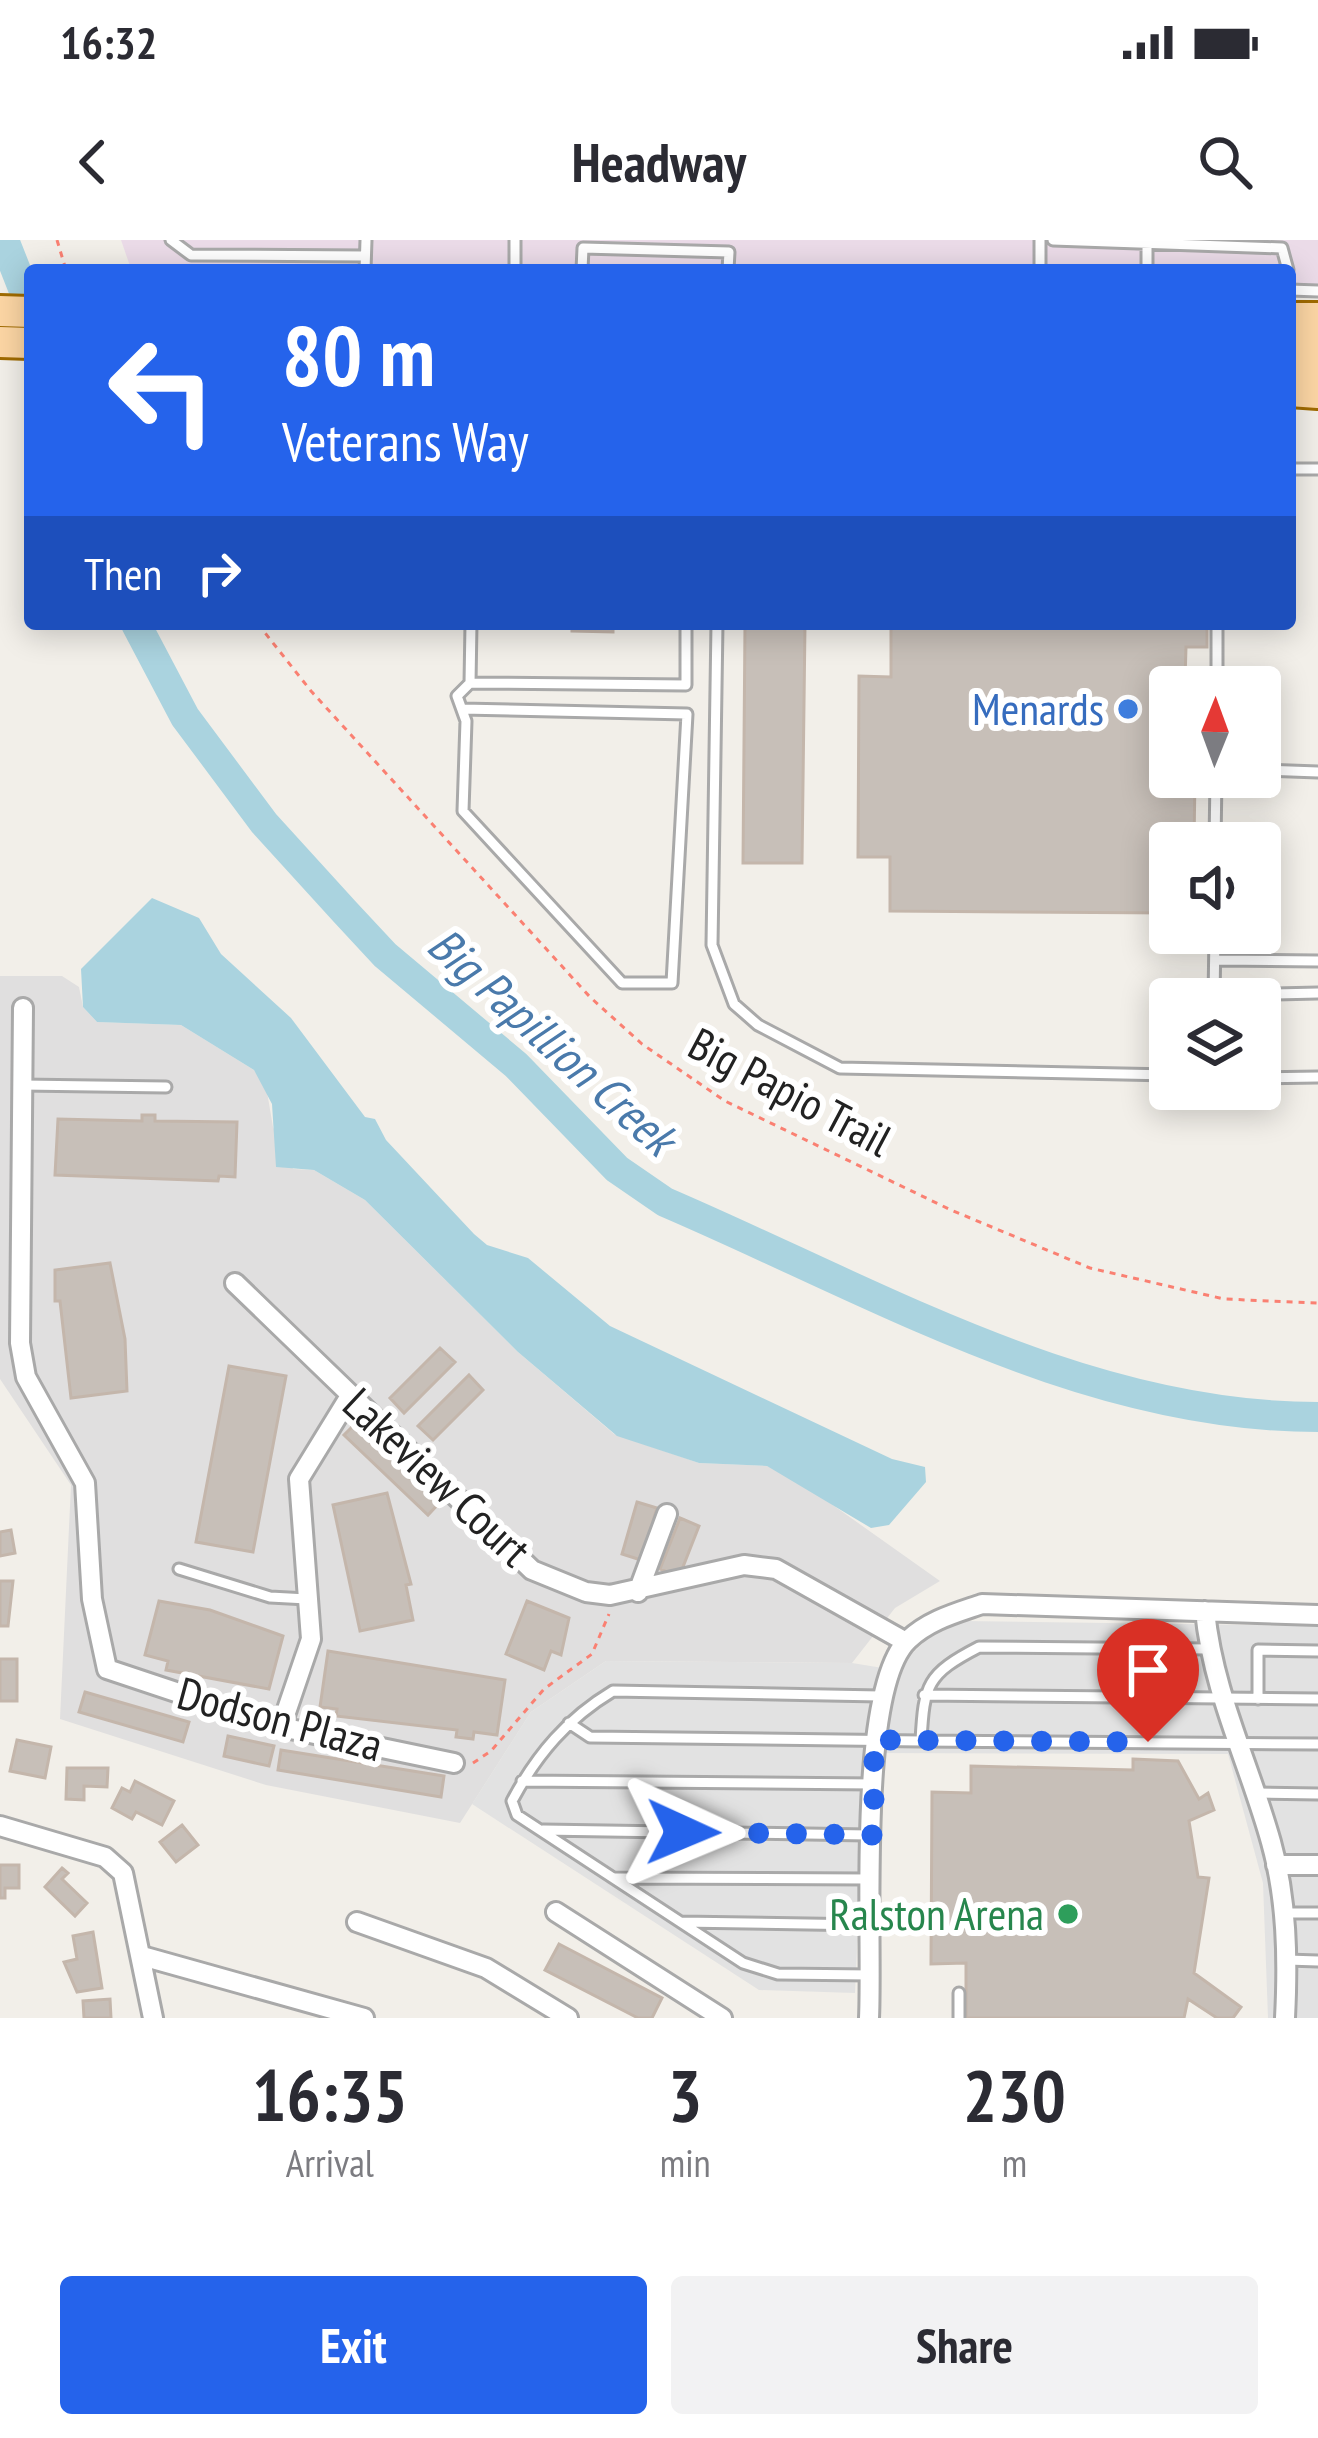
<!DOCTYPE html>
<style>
body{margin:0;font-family:"PT Sans Narrow",sans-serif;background:#f2f2f3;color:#2b2b33;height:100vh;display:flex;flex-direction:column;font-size:45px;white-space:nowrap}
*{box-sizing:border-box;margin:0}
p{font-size:39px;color:#7c7c81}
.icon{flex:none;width:66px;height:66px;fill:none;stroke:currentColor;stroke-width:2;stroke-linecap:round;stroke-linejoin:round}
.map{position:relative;height:1778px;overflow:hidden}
.sheet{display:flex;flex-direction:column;background:#fff;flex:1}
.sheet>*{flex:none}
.hud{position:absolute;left:24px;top:24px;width:1272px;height:366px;border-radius:12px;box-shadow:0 6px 30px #0003;background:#2563eb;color:#fff;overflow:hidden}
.needle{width:78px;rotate:1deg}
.buttons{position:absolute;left:1149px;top:426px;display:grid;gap:24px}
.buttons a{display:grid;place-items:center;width:132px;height:132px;border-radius:12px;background:#fff;box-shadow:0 6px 30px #0003;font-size:60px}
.pin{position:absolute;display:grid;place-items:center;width:102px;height:102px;color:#fff;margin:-123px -51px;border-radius:50% 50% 50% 0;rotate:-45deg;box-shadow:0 0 12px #0007}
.pin .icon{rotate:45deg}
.me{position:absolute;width:132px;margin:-66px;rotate:91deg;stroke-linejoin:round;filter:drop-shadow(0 0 9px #0008)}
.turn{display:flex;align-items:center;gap:42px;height:252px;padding:0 60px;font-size:54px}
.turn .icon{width:156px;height:156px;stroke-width:2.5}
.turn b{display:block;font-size:84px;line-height:102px}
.then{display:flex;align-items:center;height:114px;padding:0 60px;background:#0003;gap:24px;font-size:45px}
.eta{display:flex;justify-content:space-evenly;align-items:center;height:204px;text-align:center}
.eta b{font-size:72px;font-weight:700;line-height:84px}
.action{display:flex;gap:24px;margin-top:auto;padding:24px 60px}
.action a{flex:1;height:138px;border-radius:12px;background:#2563eb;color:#fff;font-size:48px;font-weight:700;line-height:138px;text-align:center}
.action a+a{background:#f2f2f3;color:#2b2b33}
.status{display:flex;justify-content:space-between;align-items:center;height:84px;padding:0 60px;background:#fff;direction:ltr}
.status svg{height:33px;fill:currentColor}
header{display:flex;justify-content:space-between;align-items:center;height:156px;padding:0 60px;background:#fff;font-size:54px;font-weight:700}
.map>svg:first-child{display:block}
</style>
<div class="status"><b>16:32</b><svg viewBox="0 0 49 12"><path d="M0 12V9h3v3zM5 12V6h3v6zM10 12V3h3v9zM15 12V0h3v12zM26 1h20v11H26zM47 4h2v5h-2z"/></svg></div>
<header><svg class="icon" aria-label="back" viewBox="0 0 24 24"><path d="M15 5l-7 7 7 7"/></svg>Headway<svg class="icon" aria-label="search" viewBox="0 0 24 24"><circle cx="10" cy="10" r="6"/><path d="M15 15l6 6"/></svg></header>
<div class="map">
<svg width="1318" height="1778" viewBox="0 0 1318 1778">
<rect width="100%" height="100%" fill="#f2efe9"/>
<path fill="#e0dfdf" d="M0,736H62L79,747L83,767L97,782L181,785L254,830L266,846L273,887L293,929L314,930L365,960L518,1112L614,1194L699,1223L767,1226L789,1234L940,1341L895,1368L852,1423L606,1421L531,1472L460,1583L266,1545L60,1479L71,1245L0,1139Z"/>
<path fill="#ebdbe8" d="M121,0H1318V49L1290,48V30L130,26Z"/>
<path fill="#e2e2e2" d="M963,1381L1318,1386V1778H1268L1263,1643L1228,1514L866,1513L855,1753L759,1750L472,1564L531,1472L606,1421L852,1423L895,1430L927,1399Z"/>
<path fill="#aad3df" d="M152,658L199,678L221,714L291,778L365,877L375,879L386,900L474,994L487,1005L528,1018L610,1086L892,1219L925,1227L926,1242L889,1285L871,1288L767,1226L699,1223L617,1196L518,1112L365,960L314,930L276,927L272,864L254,830L181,785L97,782L83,767L81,729Z"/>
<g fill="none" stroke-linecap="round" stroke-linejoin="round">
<path stroke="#aad3df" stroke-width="30" d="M4,0L30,66
M136,384L185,477L264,583L345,672L385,715L516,825L617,929L665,962C875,1052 1084,1177 1318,1177"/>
</g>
<path fill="#c7bfb8" stroke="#c4b6ab" stroke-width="3" d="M572,384H613V392L572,391Z
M745,384H805L802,623H743Z
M1207,384V407H1186L1185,440H1196V447H1170V537H1195L1194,603H1170V673L890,671V617H858L859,436L891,437V385Z
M142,875H155V881L237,882L235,937L219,936L218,941L55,935L58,879L142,881Z
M110,1023L125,1099L127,1151L71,1158L60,1061H55V1030Z
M440,1108L455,1122L404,1173L390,1158Z
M229,1126L286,1136L253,1312L196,1302Z
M469,1135L483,1150L433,1200L418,1186Z
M358,1181L442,1260L428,1275L344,1195Z
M387,1253L411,1344L406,1345L413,1380L360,1391L333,1265Z
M637,1262L657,1268L641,1320L622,1314Z
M680,1278L699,1286L679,1337L660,1329Z
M11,1290L15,1313L0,1316V1292Z
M0,1341H13L8,1386H0Z
M159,1361L210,1370L283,1396L269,1449L166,1430L168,1421L145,1415Z
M527,1361L569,1378L561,1415L551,1411L544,1430L506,1414Z
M328,1411L505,1440L497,1495L474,1492L473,1499L456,1497L457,1490L336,1476L337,1469L320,1467Z
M0,1419H17V1461H0Z
M85,1452L189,1482L183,1502L79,1472Z
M228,1496L274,1506L269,1526L224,1516Z
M17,1500L51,1507L45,1538L10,1531Z
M281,1510L444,1536L441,1557L278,1530Z
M1133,1519L1178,1521L1199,1559L1208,1553L1214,1570L1189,1581L1198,1637L1209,1638L1194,1733L1241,1767L1233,1778H1217L1188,1759L1184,1778H966V1723L931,1724L932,1552L971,1553V1526L1133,1530Z
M67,1528H108L107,1547L84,1546V1560L66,1559Z
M135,1541L174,1561L162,1585L136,1572L132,1579L112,1568L122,1548L130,1552Z
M182,1585L198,1605L176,1622L160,1602Z
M0,1625H19V1648H5V1658H0Z
M62,1628L68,1633L62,1639L87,1663L75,1676L45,1647Z
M93,1692L102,1748L77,1752L64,1722L77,1719L73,1696Z
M559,1704L662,1758L652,1778H638L545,1730Z
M110,1759L111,1778H84L83,1761Z"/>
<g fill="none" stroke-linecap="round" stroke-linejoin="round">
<g stroke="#a9a9a9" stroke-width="15">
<path id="service" d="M171,0L191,15L365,16
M1040,0V30
M1053,0L1282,8L1288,30
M365,30L366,0
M515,30V0
M582,30L583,8L729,12L728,30
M1147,30V4
M1290,50L1318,51
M1290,229H1318
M471,384L470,443L686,445V384
M717,384L712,705L734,764L758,785L840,828L1170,835
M1217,447V384
M462,469L687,474L672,743H622L463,571L466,481L457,456L470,443
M1260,530L1318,532
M1215,603L1216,537
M1215,720L1318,721
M1214,759L1215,693
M1260,838L1318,837
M1264,838L1265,761L1275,754L1318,753
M22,845L166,847
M179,1329L270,1357L307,1359
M924,1455L1318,1459
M1258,1459V1410L1318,1411
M569,1483L590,1497L921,1501C924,1444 927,1434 979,1407L1209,1409
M921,1501L1318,1504
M522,1541L874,1544
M1257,1553L1318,1554
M543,1590L868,1595
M615,1638L868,1639
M1284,1673H1318
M681,1682L868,1685
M1287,1720L1318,1721
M871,1735L778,1734L743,1723L517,1575L512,1561C537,1514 568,1478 613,1451L880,1456
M959,1753V1778"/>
</g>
<g stroke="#a9a9a9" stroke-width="24">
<path id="minor" d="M23,768L20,1103L26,1137L85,1243L92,1359L107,1429L281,1487L454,1523
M235,1043L532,1330L586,1352L610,1355L744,1325L776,1329L906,1402
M638,1352L667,1274
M1205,1371C1213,1453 1249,1523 1271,1602C1287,1659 1288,1719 1285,1778
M281,1487L311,1399L299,1239L350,1156
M0,1586L105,1617L123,1633L153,1778
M1276,1625H1318
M556,1672L722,1778
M357,1682L486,1728L568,1778
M142,1716L364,1778
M869,1778C873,1699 856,1450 908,1400C929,1380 956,1373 982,1364L1318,1375"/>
</g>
<g stroke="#a06b00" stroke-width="36">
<path id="primary" d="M0,71L30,72
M1290,78H1318
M1290,100L1318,101
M0,102L30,103
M1290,128H1318
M1290,151L1318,153"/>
</g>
<path stroke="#fa8072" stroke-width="3" stroke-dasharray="6 6" stroke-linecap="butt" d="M57,0L66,30
M258,384L311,451L590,757L642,804L725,861L951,970L1090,1028L1224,1059L1318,1063
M473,1523L491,1511L544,1449L592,1414L609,1374"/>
<use href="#service" stroke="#fff" stroke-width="9"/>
<use href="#minor" stroke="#fff" stroke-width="18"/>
<use href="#primary" stroke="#fcd6a4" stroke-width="30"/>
</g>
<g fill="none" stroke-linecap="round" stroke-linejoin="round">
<path stroke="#2563eb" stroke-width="21" stroke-dasharray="0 37.8" d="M683,1592L874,1595V1500L1148,1502"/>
</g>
<circle fill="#3f7fe0" stroke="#fff" stroke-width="4.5" cx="1128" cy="469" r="12"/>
<circle fill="#2e9e5b" stroke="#fff" stroke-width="4.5" cx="1068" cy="1674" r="12"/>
<g text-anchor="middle" stroke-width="12" stroke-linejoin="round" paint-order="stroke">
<g font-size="45" fill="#366cbe" stroke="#fff" text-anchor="end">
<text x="1104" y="485">Menards</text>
</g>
<g font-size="45" fill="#222" stroke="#fff">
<text transform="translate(790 852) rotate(28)" y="16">Big Papio Trail</text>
<text transform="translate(437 1237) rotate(43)" y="16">Lakeview Court</text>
<text transform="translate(280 1479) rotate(15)" y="16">Dodson Plaza</text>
</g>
<g font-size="45" fill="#27864d" stroke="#fff" text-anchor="end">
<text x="1044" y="1690">Ralston Arena</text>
</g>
<g font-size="48" font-style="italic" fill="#4a7aab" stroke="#fff">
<text transform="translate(552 801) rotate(42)" y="17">Big Papillion Creek</text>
</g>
</g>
</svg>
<div class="buttons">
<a><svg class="needle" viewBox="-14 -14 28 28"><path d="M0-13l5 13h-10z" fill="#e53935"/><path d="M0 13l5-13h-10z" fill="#7c7c81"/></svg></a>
<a><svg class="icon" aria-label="sound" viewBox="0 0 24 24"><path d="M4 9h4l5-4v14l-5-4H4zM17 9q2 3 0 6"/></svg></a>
<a><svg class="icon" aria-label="layers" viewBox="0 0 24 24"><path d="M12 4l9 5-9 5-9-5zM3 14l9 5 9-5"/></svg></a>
</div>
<div class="pin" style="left:1148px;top:1502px;background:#d93025"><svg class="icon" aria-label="arrive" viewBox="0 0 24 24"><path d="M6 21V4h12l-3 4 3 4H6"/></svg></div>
<svg class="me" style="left:683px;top:1592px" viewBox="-20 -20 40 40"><path d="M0-17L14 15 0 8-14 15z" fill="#2563eb" stroke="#fff" stroke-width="4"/></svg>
<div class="hud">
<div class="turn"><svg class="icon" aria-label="left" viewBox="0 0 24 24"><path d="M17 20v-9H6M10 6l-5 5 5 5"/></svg><div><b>80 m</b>Veterans Way</div></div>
<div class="then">Then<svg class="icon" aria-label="right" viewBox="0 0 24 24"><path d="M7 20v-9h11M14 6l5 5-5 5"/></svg></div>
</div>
</div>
<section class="sheet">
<div class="eta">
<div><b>16:35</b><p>Arrival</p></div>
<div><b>3</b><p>min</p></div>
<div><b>230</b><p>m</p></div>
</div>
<div class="action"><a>Exit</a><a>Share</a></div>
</section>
